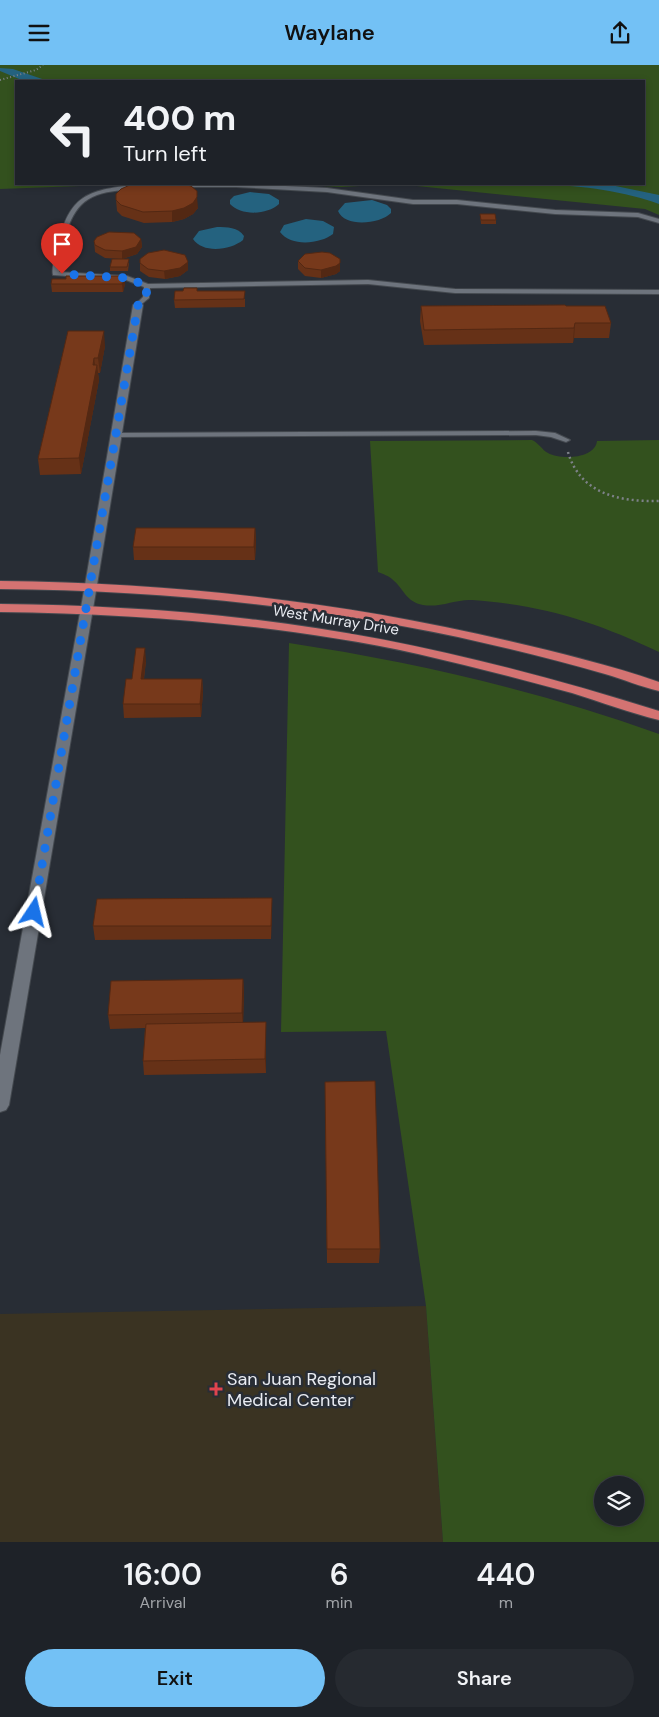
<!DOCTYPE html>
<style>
body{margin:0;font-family:"DM Sans",sans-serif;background:#262a30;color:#f1f3f6;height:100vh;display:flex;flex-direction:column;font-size:19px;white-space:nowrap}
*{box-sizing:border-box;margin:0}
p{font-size:16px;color:#a1a4a8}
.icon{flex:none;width:28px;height:28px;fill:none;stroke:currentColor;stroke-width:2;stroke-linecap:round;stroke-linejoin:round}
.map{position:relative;height:1477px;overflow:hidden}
.sheet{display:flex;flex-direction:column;background:#1e2228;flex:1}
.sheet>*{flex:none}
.hud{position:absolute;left:15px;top:15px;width:630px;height:105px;border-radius:0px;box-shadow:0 2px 8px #0003,0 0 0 1px #3c3f45;background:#1e2228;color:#f1f3f6;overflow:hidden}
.buttons{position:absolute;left:594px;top:1411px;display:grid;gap:10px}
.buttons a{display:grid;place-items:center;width:50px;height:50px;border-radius:50%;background:#1e2228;box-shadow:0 2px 8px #0003,0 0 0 1px #3c3f45;font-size:25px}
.pin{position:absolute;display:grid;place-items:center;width:42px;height:42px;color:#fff;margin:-51px -21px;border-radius:50% 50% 50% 0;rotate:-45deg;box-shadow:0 0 5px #0007}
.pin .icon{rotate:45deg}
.me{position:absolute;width:55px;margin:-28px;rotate:10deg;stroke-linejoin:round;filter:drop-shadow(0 0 4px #0008)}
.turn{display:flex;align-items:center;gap:18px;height:105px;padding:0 25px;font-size:22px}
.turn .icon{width:65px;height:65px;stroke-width:2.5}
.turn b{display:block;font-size:35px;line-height:42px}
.eta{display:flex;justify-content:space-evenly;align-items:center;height:85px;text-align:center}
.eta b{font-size:30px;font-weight:600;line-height:35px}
.button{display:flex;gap:10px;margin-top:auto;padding:10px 25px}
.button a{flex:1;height:58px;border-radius:30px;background:#73c1f5;color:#111;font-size:20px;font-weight:600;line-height:58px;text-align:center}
.button a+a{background:#262a30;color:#f1f3f6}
header{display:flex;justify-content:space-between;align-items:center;height:65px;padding:0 25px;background:#73c1f5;color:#111;font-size:22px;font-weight:600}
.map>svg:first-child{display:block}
</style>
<header><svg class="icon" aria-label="menu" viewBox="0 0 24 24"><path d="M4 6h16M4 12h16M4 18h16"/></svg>Waylane<svg class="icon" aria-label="share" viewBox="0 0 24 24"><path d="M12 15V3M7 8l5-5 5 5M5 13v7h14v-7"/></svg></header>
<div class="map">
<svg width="659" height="1477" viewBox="0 0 659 1477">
<rect width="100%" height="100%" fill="#282d35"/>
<path fill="#3a3322" d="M426,1241L443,1477H0V1249Z"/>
<path fill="#33511e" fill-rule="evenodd" d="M0,0H659V150L645,144L397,119L341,122L288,119H644V16H16V119H134L0,124Z
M532,375C539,378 542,385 548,388C561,395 595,394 597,376L659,375V587C596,557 543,540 472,535C456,534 440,543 423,540C406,537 404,524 392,514C389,511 383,509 378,507L370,376Z
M289,578C415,597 539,626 659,669V1477H443L426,1241L386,966L281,967ZM602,1420H635V1452H602Z"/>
<path fill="#24627f" d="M0,3L13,4L48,16H24L0,6Z
M485,119H606L659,130V139C627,127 580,120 546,120C526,119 505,123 485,119Z
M250,127L269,129L279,135V139C267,150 241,151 230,139V135L234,131Z
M372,135L387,140L391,144V148C380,159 345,163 338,146L345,138Z
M306,154L323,156L334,162L333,169C320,179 291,182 280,167L284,160Z
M217,162C227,162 238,162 244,171L243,175C231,185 203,189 193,174L199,166Z"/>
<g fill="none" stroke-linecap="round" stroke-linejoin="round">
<g stroke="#44494f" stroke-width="2">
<path id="service" d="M172,119H246L327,123L413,135H457L555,145L638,148L659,154V158L638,152L555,149L457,139H413L327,127L236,122H174L172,121Z
M134,120L136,121V123C123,126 110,125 97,130C66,141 64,179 59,207L127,211L148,219L368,215L455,224L659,225V229L455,228L368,219L150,223L149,233L138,242L135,240L143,232L144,222L126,215L53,210C51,202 56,190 58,180C69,131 87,125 134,120Z
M536,366L555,368L570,375L566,377L551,372L536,370L116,372L112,370L116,368Z"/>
</g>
<g stroke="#44494f" stroke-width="2">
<path id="minor" d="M138,237L143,240L97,520L91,524L85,520L133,240Z"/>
</g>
<g stroke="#44494f" stroke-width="2">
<path id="tertiary" d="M91,516L97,520L9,1040L6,1045L0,1047V990L85,520Z"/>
</g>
<g stroke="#44494f" stroke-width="2">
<path id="trunk" d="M0,516C174,518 340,536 509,576C560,588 610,600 659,617V626C641,622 623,614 605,609C557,595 507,583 458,572C307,540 155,525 0,524Z
M0,539C84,540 166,544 249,554C389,570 525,604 659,646V655C630,648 601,637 572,628C521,614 470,601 418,589C280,559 140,549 0,547Z"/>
</g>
<path stroke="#7e8289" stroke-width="2" stroke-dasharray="1 2.5" stroke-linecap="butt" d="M0,15L36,5L43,0"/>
<path stroke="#7e8289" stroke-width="2.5" stroke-dasharray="2 3" stroke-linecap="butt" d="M568,387C580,429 620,437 659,436"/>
<use href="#service" fill="#6e747d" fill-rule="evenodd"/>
<use href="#minor" fill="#6e747d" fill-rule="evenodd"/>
<use href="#tertiary" fill="#6e747d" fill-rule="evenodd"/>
<use href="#trunk" fill="#d47372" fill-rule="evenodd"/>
</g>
<path fill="#663117" d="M116,135L198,143L193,149L184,154L172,157L144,158L122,151L117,146Z
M480,149L496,155V159H481Z
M141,174L142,182L137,189L122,194L105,193L95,187L94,176Z
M340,194V206L336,209L321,213L305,211L298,204V196Z
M188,197V205L180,211L165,214L149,212L140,206V198Z
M129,198L128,206H110V202Z
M51,219H125L123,227H52Z
M183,226H197L245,234V242L175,243L174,235Z
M421,241H566L611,258L609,273H574L573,278L424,280L420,256Z
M68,266L105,281L100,308H98L99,315L81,409L40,410L38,394Z
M255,463L256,476L255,495H134L133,482Z
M146,596L144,614H202L203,627L201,652L124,653L123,639L132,614Z
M272,833L271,874L95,875L93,861Z
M243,914L244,928L243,958L266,971V1008L144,1010L143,996L145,963L110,964L108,950Z
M325,1017L380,1184L379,1198H327Z"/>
<path fill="#532813" d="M197,132L198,143L193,149L184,154L172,157V146Z
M141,174L142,182L137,189L122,194V186Z
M188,197V205L180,211L165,214L164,206Z
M340,198V206L336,209L321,213V205Z
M124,211L125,219L123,227L122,219Z
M575,258L574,273L573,278L574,263Z
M104,266L105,281L100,308L98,293Z
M94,293L96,307L97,300L99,315L81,409L79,393Z
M255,463L256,476L255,495L254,482Z
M145,583L146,596L142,627L141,614Z
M202,614L203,627L201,652L200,639Z
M272,833V847L271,874V861Z
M243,914L244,928L243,962L242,948Z
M266,957V1008L265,994Z"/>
<path fill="#77391b" stroke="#532813" d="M132,119H183L191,121L197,126V132L193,138L184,143L172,146L143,147L121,140L116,135V129L121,124Z
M480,149H495L496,155H481Z
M109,167L134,168L141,174L136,182L122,186L105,185L95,180L94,176L97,172Z
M164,185L185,190L188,197L180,203L164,206L148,204L140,198V194L148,188Z
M322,187L330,188L340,194V198L336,201L321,205L305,203L298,196L305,189Z
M112,194H129L127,202H110Z
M66,211H124L122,219H51L52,214H66Z
M184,223H197V226H245L244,234L174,235L175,226H183Z
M565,240L566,241H605L611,258H575L574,263L424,265L421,241Z
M68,266H104L98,293H94L93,300H97L79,393L38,394Z
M136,463H255L254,482H133Z
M136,583H145L141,614H202L200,639H123L126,614H132Z
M272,833L271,861H93L97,834Z
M243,914L242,948L108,950L111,916Z
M266,957L265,994L143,996L146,959Z
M375,1016L380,1184H327L325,1017Z"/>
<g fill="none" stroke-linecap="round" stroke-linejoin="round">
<path stroke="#1a73e8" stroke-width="9" stroke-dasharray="0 16.2" d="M34,847L138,240L146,232L147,221L128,213L62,209"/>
</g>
<path fill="#e0444e" stroke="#282d35" stroke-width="2" d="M213.5 1316.5h5v5h5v5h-5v5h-5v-5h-5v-5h5z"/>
<g text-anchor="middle" stroke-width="5" stroke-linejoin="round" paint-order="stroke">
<g font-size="15" fill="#e9ecf2" stroke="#282d35">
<text transform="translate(336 555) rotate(9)" y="5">West Murray Drive</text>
</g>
<g font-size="18" fill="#e9ecf2" stroke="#282d35" text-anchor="start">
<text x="227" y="1320">San Juan Regional<tspan x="227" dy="21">Medical Center</tspan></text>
</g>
</g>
</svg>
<div class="buttons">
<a><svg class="icon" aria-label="layers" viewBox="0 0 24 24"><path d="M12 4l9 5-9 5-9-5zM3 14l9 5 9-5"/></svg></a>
</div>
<div class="pin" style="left:62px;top:209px;background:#d93025"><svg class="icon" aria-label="arrive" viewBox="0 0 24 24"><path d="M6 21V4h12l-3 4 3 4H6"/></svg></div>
<svg class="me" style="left:34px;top:847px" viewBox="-20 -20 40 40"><path d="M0-17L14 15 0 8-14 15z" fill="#1a73e8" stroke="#fff" stroke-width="4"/></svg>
<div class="hud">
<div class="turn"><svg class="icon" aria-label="left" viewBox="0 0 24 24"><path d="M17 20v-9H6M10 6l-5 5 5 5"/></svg><div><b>400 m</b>Turn left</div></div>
</div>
</div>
<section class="sheet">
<div class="eta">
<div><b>16:00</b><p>Arrival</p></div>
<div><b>6</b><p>min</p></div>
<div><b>440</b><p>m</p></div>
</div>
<div class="button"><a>Exit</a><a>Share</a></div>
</section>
